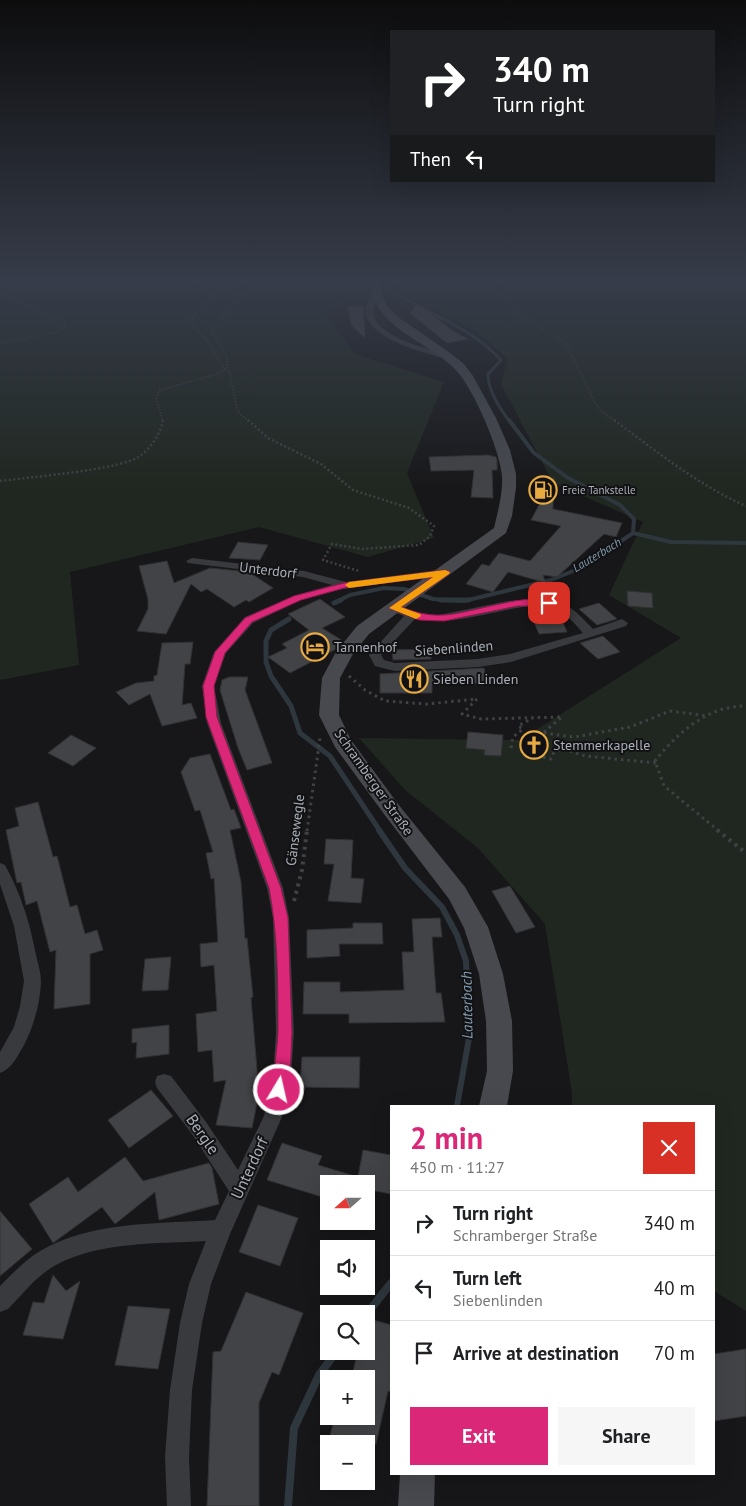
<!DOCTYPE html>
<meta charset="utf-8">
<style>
body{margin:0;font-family:"PT Sans",sans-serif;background:#f6f6f6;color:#202124;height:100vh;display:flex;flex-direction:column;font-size:19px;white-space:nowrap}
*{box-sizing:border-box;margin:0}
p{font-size:16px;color:#757577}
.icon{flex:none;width:28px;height:28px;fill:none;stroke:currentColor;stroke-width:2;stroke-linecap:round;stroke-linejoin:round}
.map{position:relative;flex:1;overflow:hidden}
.sheet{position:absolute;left:390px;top:1105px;width:325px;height:370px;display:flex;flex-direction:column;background:#fff;border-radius:0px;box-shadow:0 5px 20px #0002}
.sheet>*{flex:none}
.hud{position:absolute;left:390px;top:30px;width:325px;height:152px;border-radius:0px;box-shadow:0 5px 20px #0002;background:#202124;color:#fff;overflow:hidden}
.needle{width:32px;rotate:249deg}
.tools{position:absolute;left:320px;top:1175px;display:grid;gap:10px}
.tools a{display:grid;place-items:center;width:55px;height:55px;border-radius:0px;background:#fff;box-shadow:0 5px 20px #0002;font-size:25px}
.pin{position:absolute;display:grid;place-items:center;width:42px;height:42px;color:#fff;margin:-21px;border-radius:10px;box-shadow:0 2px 8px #0006}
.me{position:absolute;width:55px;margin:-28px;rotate:9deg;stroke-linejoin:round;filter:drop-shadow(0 0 4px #0008)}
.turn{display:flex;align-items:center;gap:18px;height:105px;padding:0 20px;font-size:22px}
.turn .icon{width:65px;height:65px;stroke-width:2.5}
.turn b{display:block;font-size:35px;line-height:42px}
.then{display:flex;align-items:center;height:48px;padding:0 20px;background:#0003;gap:10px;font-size:19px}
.round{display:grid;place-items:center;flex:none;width:52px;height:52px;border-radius:0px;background:#f6f6f6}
.head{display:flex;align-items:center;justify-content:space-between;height:85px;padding:0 20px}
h1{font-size:30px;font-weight:800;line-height:38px;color:#db2777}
.button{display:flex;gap:10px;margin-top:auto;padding:10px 20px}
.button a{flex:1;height:58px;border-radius:0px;background:#db2777;color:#fff;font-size:20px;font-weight:800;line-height:58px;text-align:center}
.button a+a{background:#f6f6f6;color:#202124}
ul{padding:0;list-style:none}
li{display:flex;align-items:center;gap:15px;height:65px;padding:0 20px;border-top:1px solid #e0e0e0}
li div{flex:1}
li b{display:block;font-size:19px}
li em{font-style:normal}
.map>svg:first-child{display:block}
</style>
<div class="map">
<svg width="746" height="1506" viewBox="0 0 746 1506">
<rect width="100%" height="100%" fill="#171719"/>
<path fill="#202720" d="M0,282H371L369,299L347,301L326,315L355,354L444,382L407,473L434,538L368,557L259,527L70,572L79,665L0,680Z
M383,282H746V1311L714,1291V1106H572V1093L545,924L478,848L405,790L359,738L520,740L681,638L609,595L643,522L553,483L501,384L508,359L478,333L407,295L383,297Z"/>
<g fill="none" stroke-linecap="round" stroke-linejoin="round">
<path stroke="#2e373d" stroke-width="3" d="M394,282L392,291C431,317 467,324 501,360L488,374C488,390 500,409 510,422"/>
<path stroke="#2e373d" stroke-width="4" d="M633,533L671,542L746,543
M338,601L350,595L384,588L404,589L433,599L460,601
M464,601L551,580L583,567L633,533L634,519L620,505L568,478L534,453L509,420"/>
<path stroke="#2e373d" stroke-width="5" d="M441,600H469
M334,603L341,600
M289,619L271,630L266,641V662L271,676L291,706L300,733L330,756L380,831"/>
<path stroke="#2e373d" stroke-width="6" d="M379,830L405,868L442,907L457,935L466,961L469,1038L457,1106"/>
<path stroke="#2e373d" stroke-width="8" d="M366,1315L391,1283
M288,1506L294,1428L319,1375L337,1351"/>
</g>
<path fill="#424346" stroke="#323235" d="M417,303L453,331L468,339L447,343L410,313Z
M348,306H363L365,338L351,325Z
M488,455L496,457L497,460V470H492L493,498L471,497L474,470L431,471L429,457Z
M554,477L553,509L622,523L616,537L604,534L557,577L543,575L546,583L508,572L493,592L466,584L482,564L489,566L499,553L530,561L561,526L531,520Z
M238,542L268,545L260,560L229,558Z
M167,561L174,583L210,568L249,572L273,588L249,602L246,600L234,607L207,589L201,592L191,584L166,634L137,631L148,609V599L139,566Z
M627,591L652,593L653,608L628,606Z
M320,599L345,617L322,628L343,641L336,649L290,673L268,657L287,648L282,644L309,630L288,614Z
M599,603L617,619L597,625L579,609Z
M559,613L567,632L539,634L531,615Z
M603,636L620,652L598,659L580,643Z
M193,642L190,664H185L182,705L191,703L197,718L162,726L150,694L129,705L116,692L136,683L154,681V676L157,675L162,643Z
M430,649L431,659L393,660L392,650Z
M484,668L487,683L432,685V693H380V674Z
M229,677H248L245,690L272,763L247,770L238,748L220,690L222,680Z
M468,732L503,735L501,756L484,755L485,750L466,748Z
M71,735L96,748L73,766L48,753Z
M210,754L231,810L234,809L241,828L230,830L241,882L245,939L247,938L253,997L251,998L259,1093L252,1128L216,1125L226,1080L214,1082L212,1050L198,1052L196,1014L217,1011L214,965L201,967L200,944L218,942L214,878L211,879L206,853L213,852L200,810L195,811L181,772L190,758Z
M38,802L53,857L57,856L70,907L77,905L85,934L97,930L103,950L90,954V1004L54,1009L56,950L50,952L37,901L26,905L21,882L17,883L6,830L19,826L15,808Z
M326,839L353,840L351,878L364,879L361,903L328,901L334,864H324Z
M510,886L535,927L516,933L492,891Z
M440,918L442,937H432L436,993H441L445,1022L349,1023V1014H303L304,982H340V992L404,990L402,952H414L412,919Z
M353,923H382L383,944H339L340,956L307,958V930L353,928Z
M171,957L168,990L142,991L145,959Z
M169,1025V1054L136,1058L137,1042L132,1043V1029Z
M302,1057H360L359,1088L300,1087Z
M151,1090L173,1116L129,1148L108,1120Z
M282,1143L322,1156L318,1165L358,1177L363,1150L391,1155V1194L366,1189V1184H329V1199L267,1180Z
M125,1157L143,1181L209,1163L212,1168L219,1204L159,1220L155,1192L115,1224L102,1207L53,1243L29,1204L68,1177L78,1192Z
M258,1205L298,1218L280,1266L239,1252Z
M0,1211L32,1249L0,1276Z
M53,1275L66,1291L80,1281L63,1339L23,1335L33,1302L44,1303Z
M246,1292L303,1313L279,1375L272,1372L259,1403V1506H207L213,1352L221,1351Z
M128,1306L170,1309L158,1369L115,1365Z
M370,1319L391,1325V1392L388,1391L376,1444H328L335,1416H366V1379H351L358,1351H366V1336Z
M746,1349V1416L714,1421V1354Z"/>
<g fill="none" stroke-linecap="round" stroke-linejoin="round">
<path stroke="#3f4145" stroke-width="2" stroke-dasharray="1 2" stroke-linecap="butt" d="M194,282L211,287L210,298L192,316L194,327L206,340L225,369L229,371L238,412L249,422
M490,282L503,294L517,314L556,336L567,345L593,399L600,410L616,422
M0,294L62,320L66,326L57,332L0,343
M163,422L156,398L160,390L214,375L227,368V356L212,333L242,289L240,282"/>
<path stroke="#3f4145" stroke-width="2.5" stroke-dasharray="2 2.5" stroke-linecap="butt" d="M248,420L268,438L321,464L353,490L409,508L434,526L430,536L419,545L363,549L332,544L323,560L359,571
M614,420C656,451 698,485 746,506
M0,481C29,477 121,470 140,456C151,448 161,433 163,420"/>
<path stroke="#3f4145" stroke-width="3" stroke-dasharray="2.5 4" stroke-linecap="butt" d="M349,676L365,690L385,701L427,704L477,699L462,714L481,719L562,717L543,733
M544,733L574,737L630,727L670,711L708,716
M511,748L513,737L523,729L518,726L533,718
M543,757L551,759L554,752L563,749L585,756L656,763
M307,831L320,738
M719,831L664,786L655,761C672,739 696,717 723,709C730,707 738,707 746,705"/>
<path stroke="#3f4145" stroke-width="4" stroke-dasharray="3 4.5" stroke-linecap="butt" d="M717,830L746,853
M294,901L302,870L307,830"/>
<path fill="#393a3e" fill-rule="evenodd" d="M373,294L380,296C351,332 427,349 449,354V358C442,359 433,355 426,353C404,347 345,326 373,294Z
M192,558L304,571L346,582L445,569L451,572L445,575L343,589L301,600L253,623L226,653L214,686L221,723L283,888L289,918L294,1032L291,1077L282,1117L230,1234L211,1284L202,1323L192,1390L189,1457L191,1506H167L165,1457L170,1390L180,1323L189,1284L206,1241C158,1244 100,1241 56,1265C37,1275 23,1294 8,1309L0,1312V1286C12,1274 25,1260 40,1251C92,1221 157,1224 215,1220L229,1191L192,1134L157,1088L155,1082L157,1076L164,1074L171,1076L206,1122L238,1170L264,1116L273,1077L276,1032L273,918L267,888L207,723L202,686L214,652L245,617L293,596L332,585L303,577L188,563L186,561Z
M541,598C568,602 575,610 593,629L622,619L628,623L626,626L511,662L478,667L395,671L375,666L369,655L404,616L389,610L387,608L389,606L393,604L419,613L439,615L508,601ZM541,605C561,608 570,618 583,633L510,654L478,659L395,663L384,660L381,655L415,619C453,628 500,607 541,605Z
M0,863L5,865C21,894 30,923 36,955C38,964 41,973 41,982C40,1003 34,1026 24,1045C18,1055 12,1069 0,1073V1052L14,1027L20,1006L24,981L14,926L0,884Z"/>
<path fill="#47494e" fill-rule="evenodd" d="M370,282H380L382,296L388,307L398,317L453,355L464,364L473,376L496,418L510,450L516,474V488L512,516L506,533L369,634L353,654L340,678L339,715L351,740L398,804L465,887L488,927L503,974L512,1021L513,1071L507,1106H479L487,1071L486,1021L479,974L464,928L449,899L384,814L335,747L319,715L322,678L336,652L357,626L494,528C498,511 503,493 502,476C500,450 473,387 455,369C425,339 375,329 370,282Z
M400,1474H435L434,1506H398Z"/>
</g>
<linearGradient id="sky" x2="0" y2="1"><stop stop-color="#0d0d0e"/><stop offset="0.57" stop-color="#363c49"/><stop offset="1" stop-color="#363c49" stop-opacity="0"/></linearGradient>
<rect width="746" height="492" fill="url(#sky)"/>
<path fill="#db2777" stroke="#8e194d" d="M445,570L450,572L449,574L401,607C415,612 427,616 443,615C466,615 537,589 554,603L549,606H518L444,621L419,620L389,608L433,577L344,588L301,600L252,622L225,653L214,686L217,717L281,888L288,918L292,1032L290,1077L284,1095L279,1097L274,1095C271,1089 278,1043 278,1031C278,984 278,934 269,888L206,717L203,686L215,652L245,618L294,596L344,583Z"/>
<path fill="#f59e0b" d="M445,570L450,572L449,574L401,607L420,614L421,616L416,619L389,608L433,577L349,588L345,585L349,582Z"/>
<defs>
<g id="fuel-ring" transform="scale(1.4375)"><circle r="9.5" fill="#121214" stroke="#e7ab42" stroke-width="1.5"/><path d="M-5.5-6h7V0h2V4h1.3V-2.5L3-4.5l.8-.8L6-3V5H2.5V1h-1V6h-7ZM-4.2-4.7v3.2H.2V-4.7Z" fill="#e7ab42"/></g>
<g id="hotel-ring" transform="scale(1.4375)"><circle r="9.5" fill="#121214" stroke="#e7ab42" stroke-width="1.5"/><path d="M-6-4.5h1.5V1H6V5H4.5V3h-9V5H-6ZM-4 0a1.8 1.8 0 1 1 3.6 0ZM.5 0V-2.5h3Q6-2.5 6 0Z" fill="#e7ab42"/></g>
<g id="restaurant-ring" transform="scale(1.4375)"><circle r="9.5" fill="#121214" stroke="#e7ab42" stroke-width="1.5"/><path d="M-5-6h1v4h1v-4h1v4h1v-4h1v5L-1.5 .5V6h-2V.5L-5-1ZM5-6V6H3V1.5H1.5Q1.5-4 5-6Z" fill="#e7ab42"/></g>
<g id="church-ring" transform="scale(1.4375)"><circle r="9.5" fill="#121214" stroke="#e7ab42" stroke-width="1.5"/><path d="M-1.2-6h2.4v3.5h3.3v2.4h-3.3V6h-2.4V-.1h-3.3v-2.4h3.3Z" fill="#e7ab42"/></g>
</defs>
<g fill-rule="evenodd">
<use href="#fuel-ring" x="543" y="490"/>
<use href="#hotel-ring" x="315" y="647"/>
<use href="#restaurant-ring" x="414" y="679"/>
<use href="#church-ring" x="534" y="745"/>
</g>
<g text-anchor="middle" stroke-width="4" stroke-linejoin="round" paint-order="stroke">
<g font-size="11" fill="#aaafb8" stroke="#121214" text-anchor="start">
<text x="562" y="494">Freie Tankstelle</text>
</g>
<g font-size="12" font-style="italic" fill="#849db1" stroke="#121214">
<text transform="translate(597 555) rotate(-31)" y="4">Lauterbach</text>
</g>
<g font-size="14" fill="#aaafb8" stroke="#121214">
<text transform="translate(268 570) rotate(7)" y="5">Unterdorf</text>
<text transform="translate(454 648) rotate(-4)" y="5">Siebenlinden</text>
<text transform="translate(374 782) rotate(55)" y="5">Schramberger Straße</text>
<text transform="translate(295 830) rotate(-83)" y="5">Gänsewegle</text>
</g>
<g font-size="14" fill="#aaafb8" stroke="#121214" text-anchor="start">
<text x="334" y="652">Tannenhof</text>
<text x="433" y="684">Sieben Linden</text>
<text x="553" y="750">Stemmerkapelle</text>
</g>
<g font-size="15" font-style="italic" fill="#849db1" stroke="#121214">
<text transform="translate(467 1005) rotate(-91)" y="5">Lauterbach</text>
</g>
<g font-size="16" fill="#aaafb8" stroke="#121214">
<text transform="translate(203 1134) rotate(55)" y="6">Bergle</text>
<text transform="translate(249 1168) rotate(-65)" y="6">Unterdorf</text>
</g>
</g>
</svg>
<div class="tools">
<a><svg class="needle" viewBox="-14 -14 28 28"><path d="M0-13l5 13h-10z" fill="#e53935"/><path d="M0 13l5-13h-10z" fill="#757577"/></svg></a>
<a><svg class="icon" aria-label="sound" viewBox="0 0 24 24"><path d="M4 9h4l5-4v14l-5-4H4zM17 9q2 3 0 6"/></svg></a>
<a><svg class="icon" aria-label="search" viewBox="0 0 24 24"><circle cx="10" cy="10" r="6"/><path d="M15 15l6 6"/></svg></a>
<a>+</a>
<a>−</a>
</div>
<div class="pin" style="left:549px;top:603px;background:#d93025"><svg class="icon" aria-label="arrive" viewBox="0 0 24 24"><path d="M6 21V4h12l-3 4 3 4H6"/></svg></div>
<svg class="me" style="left:279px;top:1090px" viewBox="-20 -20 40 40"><circle r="17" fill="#db2777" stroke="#fff" stroke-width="3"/><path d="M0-11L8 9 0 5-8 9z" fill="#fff"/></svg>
<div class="hud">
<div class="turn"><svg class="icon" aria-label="right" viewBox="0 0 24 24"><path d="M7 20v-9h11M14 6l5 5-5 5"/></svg><div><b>340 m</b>Turn right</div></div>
<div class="then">Then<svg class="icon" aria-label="left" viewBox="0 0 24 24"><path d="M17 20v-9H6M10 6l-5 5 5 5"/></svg></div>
</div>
<section class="sheet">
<div class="head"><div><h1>2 min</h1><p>450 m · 11:27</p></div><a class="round" style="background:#d93025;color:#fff"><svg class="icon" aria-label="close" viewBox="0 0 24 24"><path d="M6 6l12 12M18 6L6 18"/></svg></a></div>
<ul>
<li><svg class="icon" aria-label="right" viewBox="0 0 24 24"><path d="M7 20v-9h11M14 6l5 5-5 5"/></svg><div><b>Turn right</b><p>Schramberger Straße</p></div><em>340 m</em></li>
<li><svg class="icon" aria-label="left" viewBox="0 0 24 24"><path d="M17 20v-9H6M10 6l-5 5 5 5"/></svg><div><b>Turn left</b><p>Siebenlinden</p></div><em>40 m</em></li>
<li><svg class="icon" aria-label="arrive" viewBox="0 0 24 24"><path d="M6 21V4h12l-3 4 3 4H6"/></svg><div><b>Arrive at destination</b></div><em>70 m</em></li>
</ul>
<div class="button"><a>Exit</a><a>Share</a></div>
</section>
</div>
